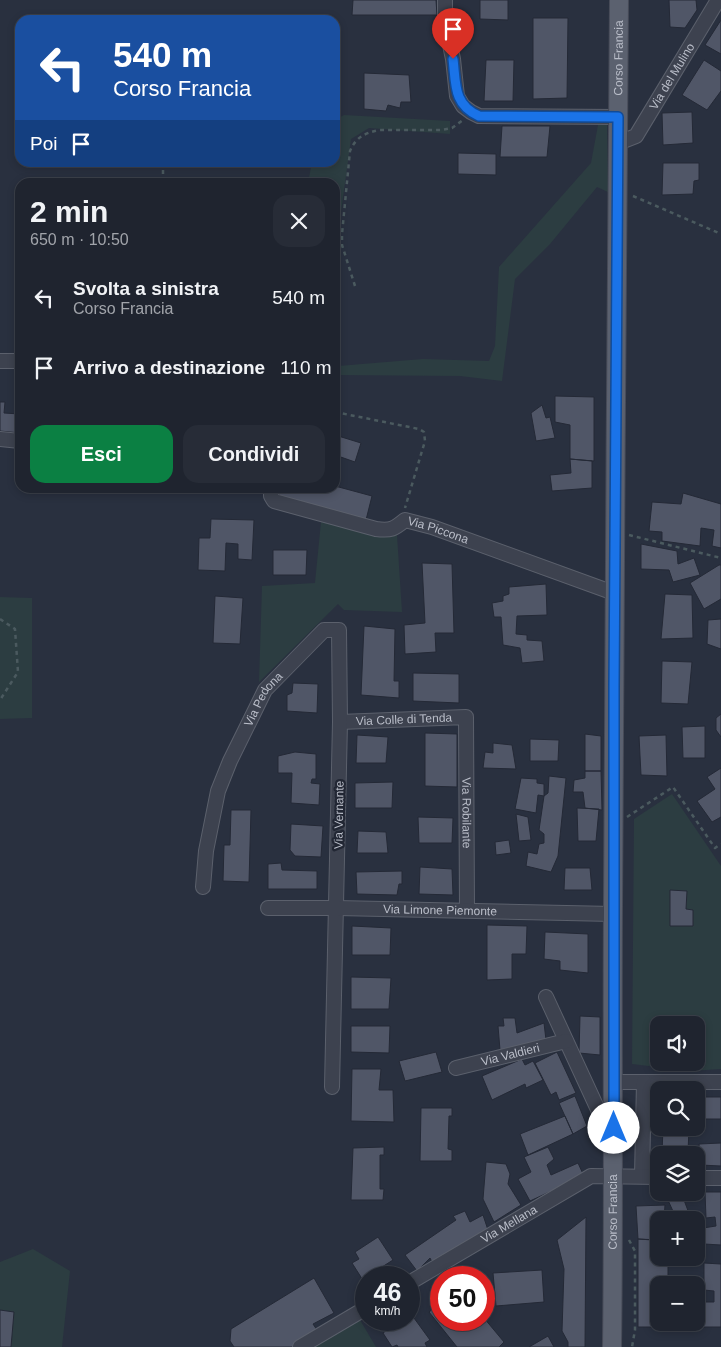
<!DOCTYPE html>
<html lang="it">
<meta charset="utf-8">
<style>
body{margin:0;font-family:Helvetica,sans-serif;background:#272c37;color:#f1f3f6;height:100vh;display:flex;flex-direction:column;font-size:19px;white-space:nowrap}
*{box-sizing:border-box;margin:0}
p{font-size:16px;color:#a1a4aa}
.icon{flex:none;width:28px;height:28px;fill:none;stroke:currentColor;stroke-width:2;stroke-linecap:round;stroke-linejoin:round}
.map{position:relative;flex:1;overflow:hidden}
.sheet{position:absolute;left:15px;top:178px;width:325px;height:315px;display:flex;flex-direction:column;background:#1f242f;border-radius:15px;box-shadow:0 2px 8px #0003,0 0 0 1px #3c414b}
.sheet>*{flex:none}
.guide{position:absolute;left:15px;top:15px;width:325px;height:152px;border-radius:15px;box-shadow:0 2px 8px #0003,0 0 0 1px #3c414b;background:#1a4fa0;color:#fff;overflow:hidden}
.controls{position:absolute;left:650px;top:1016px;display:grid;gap:10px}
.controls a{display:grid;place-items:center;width:55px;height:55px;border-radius:10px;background:#1f242f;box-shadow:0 2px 8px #0003,0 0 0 1px #3c414b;font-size:25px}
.speed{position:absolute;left:355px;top:1266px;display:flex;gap:10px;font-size:25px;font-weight:700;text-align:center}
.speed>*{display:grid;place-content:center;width:65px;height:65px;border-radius:50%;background:#1f242f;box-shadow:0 2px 8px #0003,0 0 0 1px #3c414b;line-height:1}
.speed small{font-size:12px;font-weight:400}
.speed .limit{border:8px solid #d22;background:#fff;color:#111}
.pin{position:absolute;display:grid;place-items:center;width:42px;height:42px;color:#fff;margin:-51px -21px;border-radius:50% 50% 50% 0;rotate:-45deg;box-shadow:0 0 5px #0007}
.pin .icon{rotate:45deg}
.me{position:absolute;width:55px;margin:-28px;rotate:0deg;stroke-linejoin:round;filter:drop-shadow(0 0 4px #0008)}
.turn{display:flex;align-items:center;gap:18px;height:105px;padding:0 15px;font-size:22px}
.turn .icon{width:65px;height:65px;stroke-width:2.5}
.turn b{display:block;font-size:35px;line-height:42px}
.then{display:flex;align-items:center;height:48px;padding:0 15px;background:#0003;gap:10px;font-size:19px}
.round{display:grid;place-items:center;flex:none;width:52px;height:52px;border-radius:15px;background:#272c37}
.summary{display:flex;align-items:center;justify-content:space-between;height:85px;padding:0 15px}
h1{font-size:30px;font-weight:800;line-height:38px}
.button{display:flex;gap:10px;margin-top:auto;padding:10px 15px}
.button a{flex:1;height:58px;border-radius:15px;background:#0b8043;color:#fff;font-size:20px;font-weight:800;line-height:58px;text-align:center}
.button a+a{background:#272c37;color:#f1f3f6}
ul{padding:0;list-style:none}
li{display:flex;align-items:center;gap:15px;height:70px;padding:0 15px}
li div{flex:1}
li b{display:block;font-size:19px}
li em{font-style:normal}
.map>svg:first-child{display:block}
</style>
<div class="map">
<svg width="721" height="1347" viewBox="0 0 721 1347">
<rect width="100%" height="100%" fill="#29303f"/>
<path fill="#2c3d41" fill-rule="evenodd" d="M344,115L450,121V134L369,128L351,139L335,256V182H308L312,163L335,162V120Z
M607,123L608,192L597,187L550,244L515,279L502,381L460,376L335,375L338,366L423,359L489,361L495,346L499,267L591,163L598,125Z
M321,522L397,535L402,612L344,610L338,604L259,682L262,586L315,583Z
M0,597L32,598V718L0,719Z
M672,794L721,866V1069L690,1071L632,1064L634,819ZM659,1025H696V1062H659Z
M33,1249L70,1271L62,1347H0V1262Z
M360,1320L376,1347H315Z"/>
<path fill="#505667" stroke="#242936" d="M353,0H436L437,15H352Z
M480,0H508V20L480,19Z
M669,0H696L697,10L685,28L670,27Z
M533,18H568L567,98L533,99Z
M721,20V54L705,45Z
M486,60H514L513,101H484Z
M704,60L721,71V91L707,110L682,95Z
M364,73L409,75L411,102H401L400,108L388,105L386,111L364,109Z
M692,112L693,143L663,145L662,113Z
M502,126H550L547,157H500Z
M458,153L496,154V175L458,174Z
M663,163H699V180L694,181L693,194L662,195Z
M555,396L594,397V461L570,459V425L555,422Z
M0,402H5L4,413L20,414V433L0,431Z
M542,405L546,418L550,417L555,438L536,441L531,413Z
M335,435L361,443L355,462L335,455Z
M570,459L592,461V488L552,491L550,475L571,473Z
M335,486L372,496L366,520L279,497L281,488H335Z
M683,493L721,504V548L712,546L714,530L701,528L700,546L662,541V532L649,531L652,502L681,504Z
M211,519L254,520L252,560L238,559V544L226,543L225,571L198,570L199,538H210Z
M641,544L677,551L678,564L694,558L700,575L673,582L669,570L641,569Z
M273,550H307L306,575H273Z
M422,563L452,564L454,633H435L436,652L405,654L404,625L425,623Z
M719,565H721V599L704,609L690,583Z
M546,584L547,615L517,616L516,634L527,635V640L542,641L544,661L522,663L520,648L503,645L501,617H494L492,603L503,601V596L509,594V587Z
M665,594L692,595L693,638L661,639Z
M215,596L243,598L240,644L213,643Z
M721,619V649L707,644L708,620Z
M364,626L395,629L394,681H399V698L361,695Z
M662,661L692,662L688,704L661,703Z
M413,673L459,674V703L413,701Z
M293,683L318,684L317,713L287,711V695L292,693Z
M721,714V737L716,730V718Z
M705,726V758H683L682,727Z
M425,733L457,734V787L425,786Z
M585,734L601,736V771H585Z
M357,735L388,737L386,763H356Z
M666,735L667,776L641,775L639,736Z
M530,739L559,740L558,761H530Z
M493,743L512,745L516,769L483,768L485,752L493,753Z
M295,752L316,754V779H312L311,783L320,784L319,805L291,803L292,773H278V756Z
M721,768V817L712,822L697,801L715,789L707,777Z
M585,771H601L602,810L585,808L583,792H573L574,780L585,778Z
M549,776L566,778L558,856L551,872L526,866L528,852L537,854L539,844L544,843V834L539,830L544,796L548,793Z
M521,778L537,779V783L544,784V796L538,795L536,813L515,809Z
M393,782L392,808H355V783Z
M577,808L599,809L596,841H578Z
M231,810H251L249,882L223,881L224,845H230Z
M516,814L528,817L531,840L519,841Z
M418,817L453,818L452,843H419Z
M291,824L323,826L321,857L295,856L290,850Z
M358,831L386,832L388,853H357Z
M509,840L511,853L496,855L495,842Z
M281,863L282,870L317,871V889H268V864Z
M420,867L452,869L453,895L419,894Z
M565,868H590L592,890H564Z
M402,871V884H399L397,895L357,894L356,872Z
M670,890L687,891L686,909L693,910V926H670Z
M487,925L527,926L526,954H512V979L487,980Z
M352,926L391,928L390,955H352Z
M545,932L588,934V973L560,970V961L544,959Z
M351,977L391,978L389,1009H351Z
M580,1016L600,1017V1055L579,1053Z
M503,1018H515L517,1033L544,1023L546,1040L500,1050L498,1026H504Z
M351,1026H390L389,1053L351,1052Z
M436,1052L442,1072L405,1081L399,1061Z
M557,1052L576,1093L559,1100L556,1092L551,1095L535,1063Z
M522,1059L525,1065L533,1061L543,1080L526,1088L525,1084L492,1100L482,1076Z
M352,1069H381L379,1090H393L394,1122L351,1121Z
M575,1096L587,1126L573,1134L559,1103Z
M696,1097H721V1119H696Z
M421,1108H452V1116H449L448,1149L452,1150V1161H420Z
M565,1116L573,1134L528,1155L520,1134Z
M663,1128H689L688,1152L662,1153Z
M721,1143V1166L700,1165L699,1144Z
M384,1147V1155H380V1189H384L383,1200H351L353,1148Z
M548,1147L554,1159L547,1165L551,1175L578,1163L584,1176L530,1201L518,1179L531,1172L524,1157Z
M486,1162L506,1164L510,1174L508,1184L521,1205L494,1222L483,1199Z
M659,1192H681L690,1216L677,1220L667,1198L658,1202L654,1194Z
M705,1192H721V1245L704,1244L703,1228L716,1226L715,1217L706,1218Z
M665,1205L664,1220H659V1222H652L653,1240L638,1239L636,1206Z
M465,1211L470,1222L483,1215L488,1230L432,1262L430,1258L417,1271L405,1255L456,1220L453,1216Z
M586,1217L585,1347H568V1342L562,1331L564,1269L557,1240Z
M378,1237L393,1260L382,1267L386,1272L377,1278H366V1285L352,1263L359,1259L355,1252Z
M638,1239L659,1240V1258H668V1285H659V1322H681V1327H638Z
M704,1263L721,1264V1327H702L703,1302H714V1291L704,1290Z
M542,1270L544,1302L496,1306L493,1273Z
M314,1278L334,1313L313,1324L319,1333L295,1347H234L230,1341L231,1329Z
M441,1302V1320H484V1318L504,1342L499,1347H457L429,1312Z
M0,1310L14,1312L11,1347H0Z
M409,1318H414L430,1340L425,1343L427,1347H398L397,1345L392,1347L383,1333L400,1320H409Z
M548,1336L554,1347H529Z"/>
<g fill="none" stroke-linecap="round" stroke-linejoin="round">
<g stroke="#5b606c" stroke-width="16">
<g id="minor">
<path d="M445,0V21L453,59L457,96L463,106L471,112L479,116L618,117"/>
<path id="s1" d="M618,143L636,136L718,0"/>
<path d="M0,361H20"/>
<path d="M0,439L20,441"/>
<path id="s2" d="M271,488V496L274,501L376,529C391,531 394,529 405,520L432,527L614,593"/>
<path id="s3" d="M340,722L466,717L467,910"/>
<path id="s4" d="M203,887L206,851L218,791L230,761L265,690L324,630H339L340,722L332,1087"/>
<path id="s5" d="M268,908H337L613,914"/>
<path d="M546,997L612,1140"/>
<path id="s6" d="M456,1068L566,1041"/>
<path d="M613,1082H721"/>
<path d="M642,1176L644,1082"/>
<path d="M696,1178H721"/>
<path id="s7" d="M409,1283L591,1176L659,1177"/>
<path d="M300,1347L366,1308"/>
</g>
</g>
<g stroke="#474b58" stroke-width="20">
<g id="major">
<path id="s8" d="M612,1347C614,1200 612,1054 613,907C614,605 617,302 619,0"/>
</g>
</g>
<path stroke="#4b5a5f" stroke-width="2.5" stroke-dasharray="4 4" stroke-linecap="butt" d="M163,162V182
M633,196L721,234
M355,286L342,245V234L350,151C356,137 365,133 379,130H441L452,128L463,120
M335,412L419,429L424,432L425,441L405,508
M629,535L721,558
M0,619L15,629L18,672L0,700
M627,817L673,787L715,848L721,844
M629,1240L635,1251V1330L632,1347"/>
<use href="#minor" stroke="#3d424f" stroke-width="14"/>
<use href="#major" stroke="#5b616f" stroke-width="18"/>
</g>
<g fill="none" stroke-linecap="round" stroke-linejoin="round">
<g stroke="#114b97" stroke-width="12">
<path id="route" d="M453,59C456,83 453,105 479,116L618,117L614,687V1128"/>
</g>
<use href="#route" stroke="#1a73e8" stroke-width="9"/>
</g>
<g text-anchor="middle" stroke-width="4.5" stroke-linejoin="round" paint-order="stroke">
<g font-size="12" fill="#babec9" stroke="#222734">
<text dy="4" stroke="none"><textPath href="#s8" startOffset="1289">Corso Francia</textPath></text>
<text dy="4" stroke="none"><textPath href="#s1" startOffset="89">Via del Mulino</textPath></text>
<text dy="4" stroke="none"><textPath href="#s2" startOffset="186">Via Piccona</textPath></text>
<text dy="4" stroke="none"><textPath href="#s4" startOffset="200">Via Pedona</textPath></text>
<text dy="4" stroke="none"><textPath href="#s3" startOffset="64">Via Colle di Tenda</textPath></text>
<text dy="4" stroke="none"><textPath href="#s3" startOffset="222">Via Robilante</textPath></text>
<text transform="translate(339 815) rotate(-89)" y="4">Via Vernante</text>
<text dy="4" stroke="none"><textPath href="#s5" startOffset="172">Via Limone Piemonte</textPath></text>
<text dy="4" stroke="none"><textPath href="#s6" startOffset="56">Via Valdieri</textPath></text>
<text dy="4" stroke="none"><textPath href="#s8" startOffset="135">Corso Francia</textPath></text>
<text dy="4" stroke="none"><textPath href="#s7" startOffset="116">Via Mellana</textPath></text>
</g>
</g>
</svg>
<div class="controls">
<a><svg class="icon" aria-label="sound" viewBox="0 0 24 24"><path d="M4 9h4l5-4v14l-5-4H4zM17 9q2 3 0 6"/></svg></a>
<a><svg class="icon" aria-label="search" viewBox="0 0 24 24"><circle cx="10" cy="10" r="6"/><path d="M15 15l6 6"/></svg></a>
<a><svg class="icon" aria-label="layers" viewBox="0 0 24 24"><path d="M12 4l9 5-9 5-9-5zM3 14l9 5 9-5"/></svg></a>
<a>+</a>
<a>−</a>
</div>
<div class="speed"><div>46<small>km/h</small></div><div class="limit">50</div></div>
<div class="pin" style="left:453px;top:59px;background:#d93025"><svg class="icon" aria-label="arrive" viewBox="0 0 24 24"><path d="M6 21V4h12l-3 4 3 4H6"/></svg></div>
<svg class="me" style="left:614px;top:1128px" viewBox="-20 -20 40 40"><circle r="19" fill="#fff"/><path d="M0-13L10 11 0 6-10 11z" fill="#1a73e8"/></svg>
<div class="guide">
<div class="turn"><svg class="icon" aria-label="left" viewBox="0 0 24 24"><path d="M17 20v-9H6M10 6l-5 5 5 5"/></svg><div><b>540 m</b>Corso Francia</div></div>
<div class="then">Poi<svg class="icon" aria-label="arrive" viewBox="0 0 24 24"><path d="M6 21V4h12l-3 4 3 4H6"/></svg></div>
</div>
<section class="sheet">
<div class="summary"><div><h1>2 min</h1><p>650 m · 10:50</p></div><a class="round"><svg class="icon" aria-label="close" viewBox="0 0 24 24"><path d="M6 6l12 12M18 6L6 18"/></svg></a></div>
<ul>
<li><svg class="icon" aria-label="left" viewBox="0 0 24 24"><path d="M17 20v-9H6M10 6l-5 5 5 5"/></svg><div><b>Svolta a sinistra</b><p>Corso Francia</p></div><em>540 m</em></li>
<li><svg class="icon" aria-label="arrive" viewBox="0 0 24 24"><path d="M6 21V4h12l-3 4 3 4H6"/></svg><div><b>Arrivo a destinazione</b></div><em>110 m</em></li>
</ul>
<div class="button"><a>Esci</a><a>Condividi</a></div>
</section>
</div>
